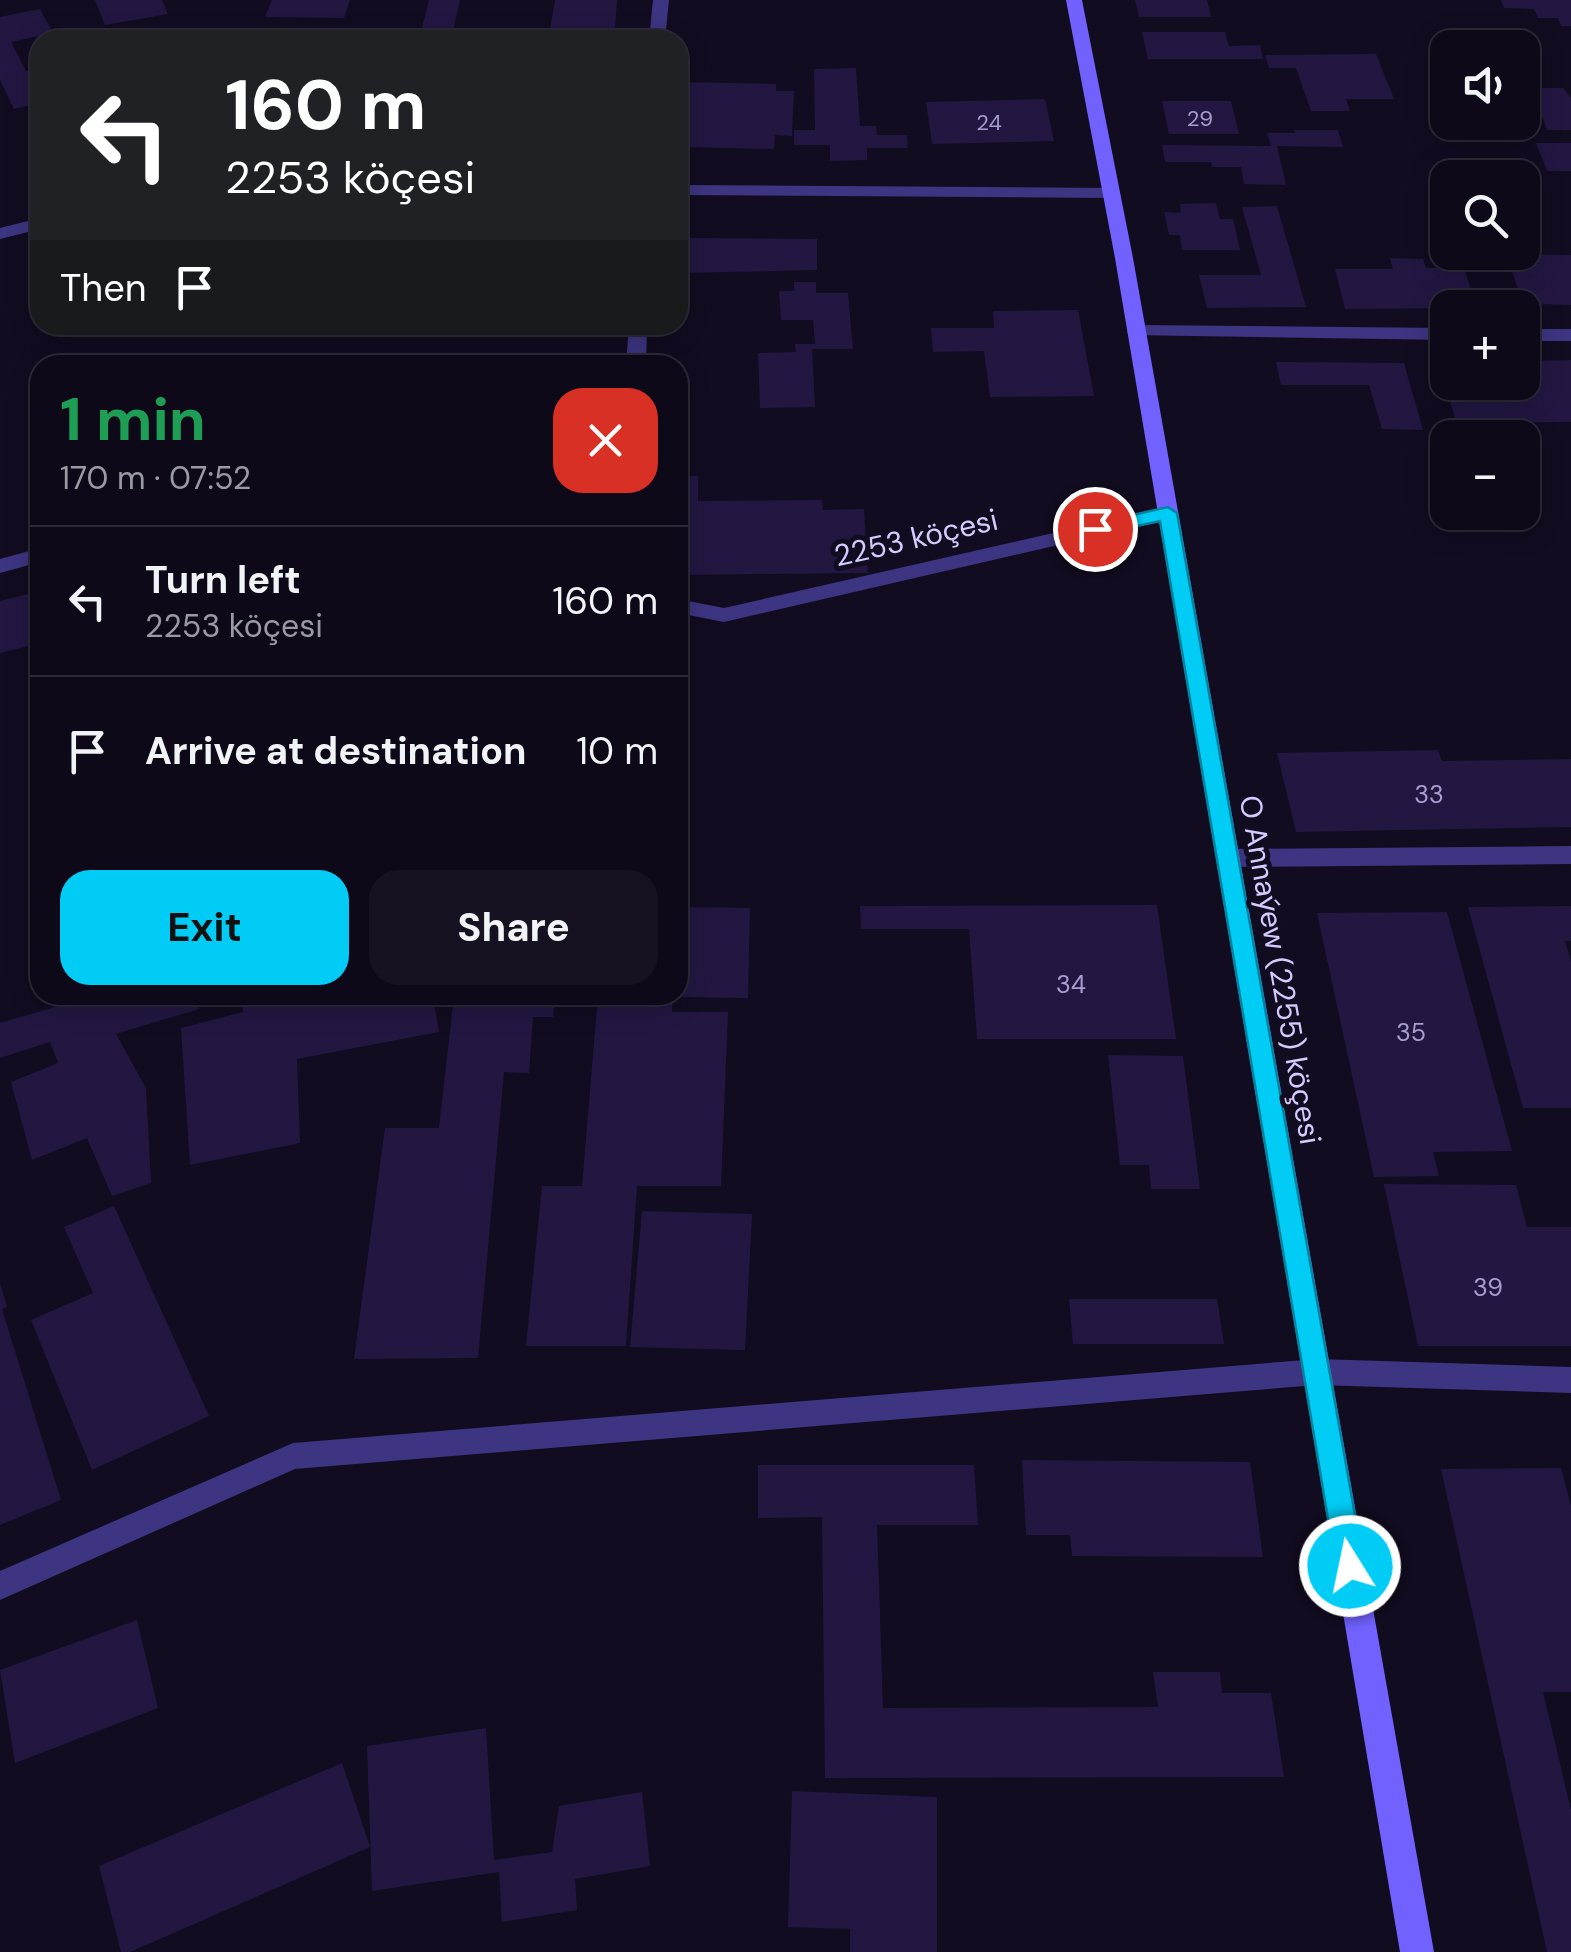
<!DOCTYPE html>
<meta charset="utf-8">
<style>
body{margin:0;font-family:"DM Sans",sans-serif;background:#161221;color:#f1f3f6;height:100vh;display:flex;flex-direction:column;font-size:38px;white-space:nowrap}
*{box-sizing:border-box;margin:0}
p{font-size:32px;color:#9a9aa2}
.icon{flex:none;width:55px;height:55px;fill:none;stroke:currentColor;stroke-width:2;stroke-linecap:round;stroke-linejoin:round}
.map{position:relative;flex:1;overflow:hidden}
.details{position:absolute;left:30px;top:355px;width:658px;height:650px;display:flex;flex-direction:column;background:#0d0918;border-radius:30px;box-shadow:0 5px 25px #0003,0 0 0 2px #2d2a37}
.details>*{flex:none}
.guide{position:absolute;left:30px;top:30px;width:658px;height:305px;border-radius:30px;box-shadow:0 5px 25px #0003,0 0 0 2px #2d2a37;background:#202124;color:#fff;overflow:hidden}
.fabs{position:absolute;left:1430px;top:30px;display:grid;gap:20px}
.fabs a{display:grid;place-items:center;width:110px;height:110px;border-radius:20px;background:#0d0918;box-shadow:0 5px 25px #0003,0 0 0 2px #2d2a37;font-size:50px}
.pin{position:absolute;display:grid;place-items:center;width:85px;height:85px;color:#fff;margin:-42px;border:5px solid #fff;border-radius:50%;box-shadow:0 2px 10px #0007}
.me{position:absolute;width:110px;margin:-55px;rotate:350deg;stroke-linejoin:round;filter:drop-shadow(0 0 8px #0008)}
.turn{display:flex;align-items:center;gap:35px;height:210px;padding:0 30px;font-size:45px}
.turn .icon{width:130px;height:130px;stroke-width:2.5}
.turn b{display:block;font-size:70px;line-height:85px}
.then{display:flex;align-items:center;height:95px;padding:0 30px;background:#0003;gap:20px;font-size:38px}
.round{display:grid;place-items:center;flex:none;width:105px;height:105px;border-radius:30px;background:#161221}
.head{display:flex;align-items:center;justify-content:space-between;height:170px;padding:0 30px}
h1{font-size:60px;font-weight:700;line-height:75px;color:#1e9e55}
.cta{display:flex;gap:20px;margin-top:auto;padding:20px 30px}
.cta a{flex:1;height:115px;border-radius:30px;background:#00ccf6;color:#111;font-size:40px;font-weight:700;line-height:115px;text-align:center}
.cta a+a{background:#161221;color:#f1f3f6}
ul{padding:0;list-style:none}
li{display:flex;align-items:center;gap:30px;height:150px;padding:0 30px;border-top:2px solid #2d2a37}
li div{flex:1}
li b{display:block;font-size:38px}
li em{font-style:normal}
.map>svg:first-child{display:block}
</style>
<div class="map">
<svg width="1571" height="1952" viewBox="0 0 1571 1952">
<rect width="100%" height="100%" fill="#110c20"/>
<path fill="#231742" d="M95,0H162L168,14L105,25Z
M272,0H350L344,18L265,17Z
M429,0H460L451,40H419Z
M555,0H617L615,29H550Z
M1135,0H1207L1211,17H1139Z
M1501,0H1571V26H1561L1558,18H1538L1534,9L1504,8Z
M40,9L53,33L11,42L26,71L40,68V98L29,100L32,105L14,109L0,80V17Z
M1142,32H1225L1229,46L1260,45L1263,59H1148Z
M1376,54L1394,99H1346L1350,111H1311L1296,68H1269L1265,55Z
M856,68L860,126H876L877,135H907L908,148H867V160L830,161V145H794V130H815L814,69Z
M685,82L776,84V91H794L792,136L775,135L774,149L678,147Z
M1522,82H1536L1538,88H1563L1571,98V130H1547L1540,110H1522Z
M1045,99L1054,141L932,144L926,102Z
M1162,101H1231L1239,134H1169Z
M1294,130H1338L1343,147L1277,146L1286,185L1244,184L1241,167H1212L1211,162H1165L1162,145L1271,146L1267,133H1295Z
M1536,143H1571V171H1547Z
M1216,203L1220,219H1233L1240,250H1182L1180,235H1169L1164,212L1181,213L1180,204Z
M1277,206L1306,307L1207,308L1199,275H1261L1242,207Z
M678,238L817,239V270L678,273Z
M1506,254L1571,255V305L1523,304Z
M1390,258L1423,259L1426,268H1464L1477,308L1345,309L1335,269H1393Z
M794,282H816V293H848L853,349H812L815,407L760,408L758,353L796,352L795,344H815L813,320H781L779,291H794Z
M1078,310L1094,396L990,397L984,351L933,352L931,328H994L993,311Z
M1571,360V422L1457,423L1436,361H1448V382H1522V361Z
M1276,362L1404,363L1423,430L1382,429L1369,385H1281Z
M678,476H698V501L822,500L823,510L864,509L868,573L678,575Z
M40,591V643L0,653V601Z
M1438,750L1442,761L1571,759V827L1296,832L1277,753Z
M1157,905L1176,1039H977L969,929H861L860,906Z
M1571,906V941H1565L1571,961V1108H1523L1468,907Z
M678,907L750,908L748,998L678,997Z
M1447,912L1512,1151L1433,1152L1439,1176L1374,1177L1317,913Z
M96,995H192L199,1009L116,1034L146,1088L151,1183L112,1196L87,1138L32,1160L11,1082L58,1063L50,1042L0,1058V1023Z
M241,995H433L439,1032L297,1059L300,1143L190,1165L181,1028L243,1012Z
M454,995H555L553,1017H533L529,1073L504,1072L478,1358L354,1359L385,1128H439Z
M598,995H673L672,1012H728L721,1186H637L626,1346H526L542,1186H582Z
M1108,1055L1183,1056L1200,1189H1151L1149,1165H1120Z
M1384,1184L1516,1185L1527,1227H1571V1346H1418Z
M114,1206L209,1416L92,1470L31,1320L93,1293L64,1227Z
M642,1211L752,1214L745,1350L630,1347Z
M0,1283L7,1307L2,1309L61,1500L0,1525Z
M1069,1299H1217L1224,1344H1073Z
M1022,1460L1250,1462L1263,1557L1072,1556L1070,1535H1026Z
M758,1465H974L978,1525H877L883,1708L1158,1707L1153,1672H1220L1222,1693H1271L1284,1777L825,1778L822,1517L758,1518Z
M1561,1468L1571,1506V1692H1543L1571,1810V1952H1547L1441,1469Z
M137,1620L158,1708L15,1763L0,1670Z
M486,1728L494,1860L552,1852L559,1806L642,1792L650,1866L575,1879L577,1910L502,1922L499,1872L372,1891L367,1746Z
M342,1763L370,1847L130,1952H121L99,1866Z
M792,1791L937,1797V1952H850V1929L788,1927Z"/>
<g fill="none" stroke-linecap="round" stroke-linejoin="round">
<path fill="#3d3581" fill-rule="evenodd" d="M653,0H669L665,40H649Z
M678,185L1111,188L1120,193L1111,198L678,195Z
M40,218V229L0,239V228Z
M629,325H647L646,365H626Z
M1136,325L1448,328V340L1129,335L1127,331Z
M1522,329H1571V341H1522Z
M1168,507L1175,508L1178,513L1175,518L724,622L678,613V599L724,608Z
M40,548V562L0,573V559Z
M1571,846V864L1228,867L1216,858L1228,849Z
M1317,1359L1571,1367V1393L1317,1385L295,1469L0,1600V1571L293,1443Z"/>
<path fill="#7162ff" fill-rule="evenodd" d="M1066,0H1082L1133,258L1434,1952H1400L1115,258Z"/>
</g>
<path fill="#00ccf6" stroke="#0085a0" stroke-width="2.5" d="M1168,507L1177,513L1364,1566L1360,1575L1350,1579L1340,1575L1336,1566L1160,521L1095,535L1086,529L1089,525Z"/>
<g text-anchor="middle" stroke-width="10" stroke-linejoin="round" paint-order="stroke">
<g font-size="22" fill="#a89ed0">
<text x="1200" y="126">29</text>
<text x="989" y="130">24</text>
</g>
<g font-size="25" fill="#a89ed0">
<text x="1429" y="803">33</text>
<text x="1071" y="993">34</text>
<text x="1411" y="1041">35</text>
<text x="1488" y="1296">39</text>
</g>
<g font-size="30" fill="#d5cbff" stroke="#110c20">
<text transform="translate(916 538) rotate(-13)" y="10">2253 köçesi</text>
<text transform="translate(1280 970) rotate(80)" y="10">O Annaýew (2255) köçesi</text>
</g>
</g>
</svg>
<div class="fabs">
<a><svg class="icon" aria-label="sound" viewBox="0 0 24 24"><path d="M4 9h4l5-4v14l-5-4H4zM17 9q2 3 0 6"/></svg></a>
<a><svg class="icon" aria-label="search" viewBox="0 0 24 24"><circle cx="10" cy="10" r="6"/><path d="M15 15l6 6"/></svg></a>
<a>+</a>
<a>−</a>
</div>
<div class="pin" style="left:1095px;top:529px;background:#d93025"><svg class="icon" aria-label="arrive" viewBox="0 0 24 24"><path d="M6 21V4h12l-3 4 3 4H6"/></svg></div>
<svg class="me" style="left:1350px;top:1566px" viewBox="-20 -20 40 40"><circle r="17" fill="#00ccf6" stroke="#fff" stroke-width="3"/><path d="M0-11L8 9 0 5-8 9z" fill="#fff"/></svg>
<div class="guide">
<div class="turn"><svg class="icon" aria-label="left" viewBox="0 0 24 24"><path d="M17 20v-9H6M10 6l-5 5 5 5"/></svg><div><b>160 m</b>2253 köçesi</div></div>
<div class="then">Then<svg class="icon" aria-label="arrive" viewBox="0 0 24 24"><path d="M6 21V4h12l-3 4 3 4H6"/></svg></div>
</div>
<section class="details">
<div class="head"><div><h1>1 min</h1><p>170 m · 07:52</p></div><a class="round" style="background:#d93025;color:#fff"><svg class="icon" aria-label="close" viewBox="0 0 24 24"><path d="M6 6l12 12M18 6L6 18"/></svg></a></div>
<ul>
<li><svg class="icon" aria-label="left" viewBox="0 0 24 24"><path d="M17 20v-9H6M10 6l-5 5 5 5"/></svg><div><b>Turn left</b><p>2253 köçesi</p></div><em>160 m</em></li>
<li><svg class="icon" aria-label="arrive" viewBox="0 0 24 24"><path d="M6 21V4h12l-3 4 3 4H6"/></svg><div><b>Arrive at destination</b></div><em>10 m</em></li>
</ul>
<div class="cta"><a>Exit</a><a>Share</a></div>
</section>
</div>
